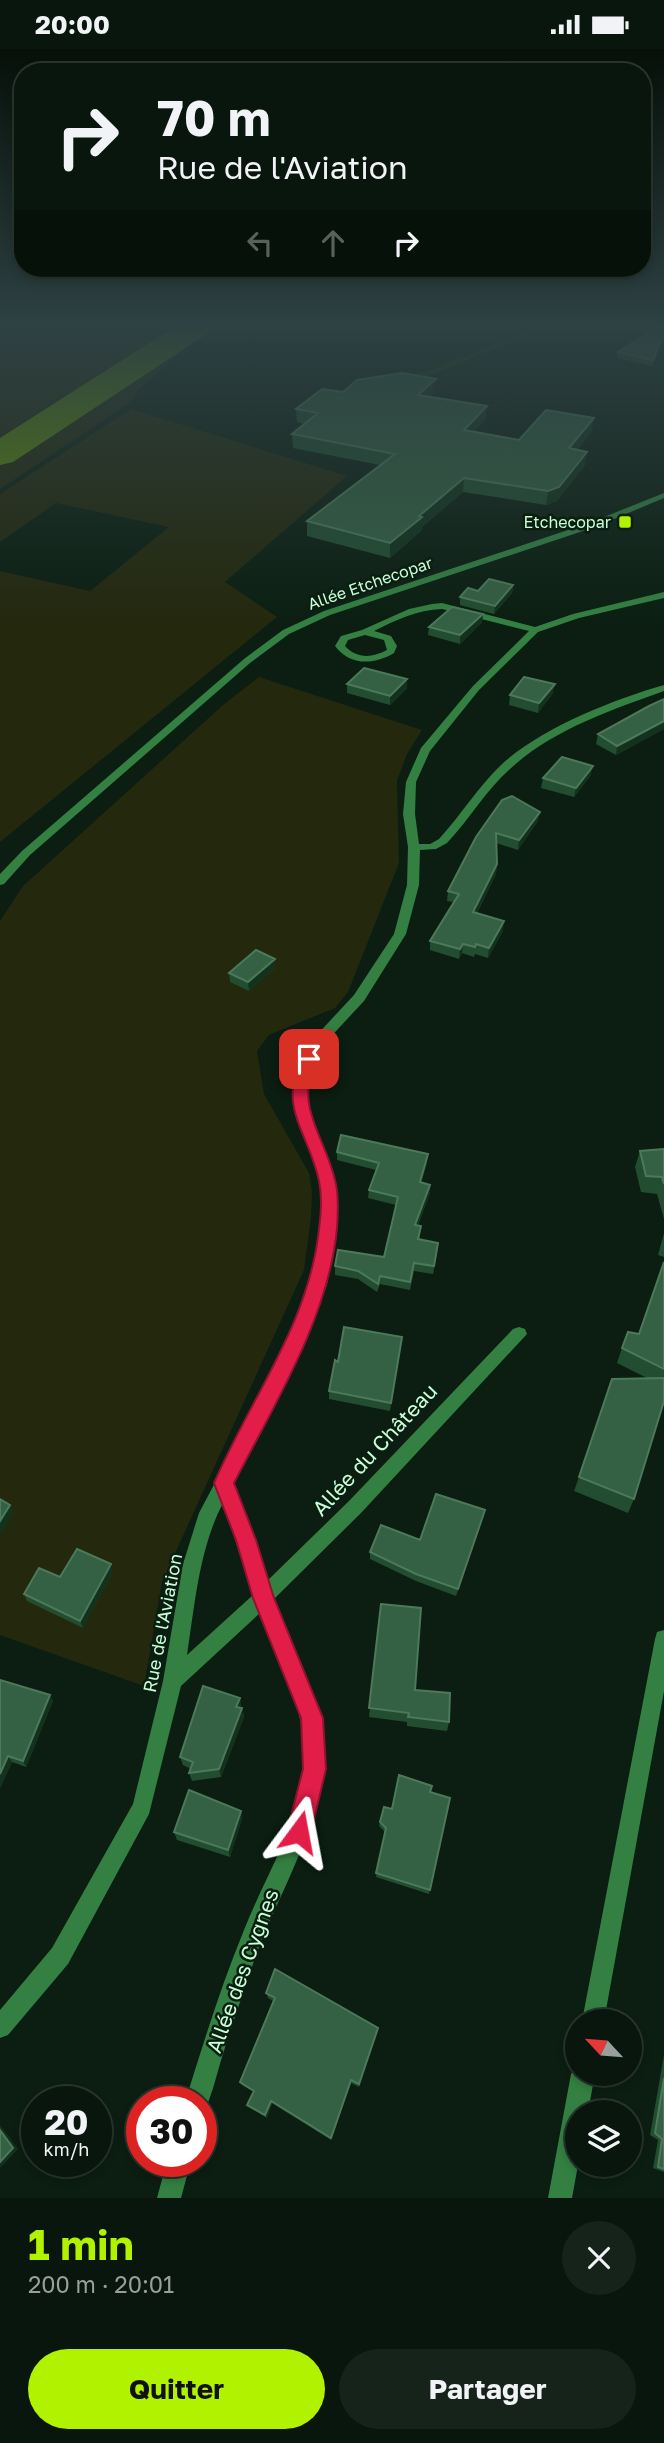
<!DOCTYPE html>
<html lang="fr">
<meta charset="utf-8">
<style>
body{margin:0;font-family:"Golos Text",sans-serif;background:#16231b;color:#f1f3f6;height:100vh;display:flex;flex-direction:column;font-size:26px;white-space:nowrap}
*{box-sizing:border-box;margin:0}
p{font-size:23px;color:#989f9d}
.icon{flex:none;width:38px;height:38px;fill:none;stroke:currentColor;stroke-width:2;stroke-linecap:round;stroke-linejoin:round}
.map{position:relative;height:2149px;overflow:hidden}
.drawer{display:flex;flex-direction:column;background:#08160d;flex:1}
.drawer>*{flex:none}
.hud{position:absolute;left:14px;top:14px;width:637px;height:214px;border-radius:28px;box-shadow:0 4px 10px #0003,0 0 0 2px #29352e;background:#08160d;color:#f1f3f6;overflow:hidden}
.needle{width:46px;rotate:296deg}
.buttons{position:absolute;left:565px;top:1960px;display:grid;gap:14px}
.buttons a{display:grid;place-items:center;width:77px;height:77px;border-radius:50%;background:#08160d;box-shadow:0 4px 10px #0003,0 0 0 2px #29352e;font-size:35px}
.speed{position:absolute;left:21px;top:2037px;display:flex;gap:14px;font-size:35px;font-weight:700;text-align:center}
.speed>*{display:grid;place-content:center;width:91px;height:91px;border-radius:50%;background:#08160d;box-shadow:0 4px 10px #0003,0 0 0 2px #29352e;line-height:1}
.speed small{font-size:18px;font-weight:400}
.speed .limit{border:10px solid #d22;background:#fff;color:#111}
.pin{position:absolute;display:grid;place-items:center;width:60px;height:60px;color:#fff;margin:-30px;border-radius:14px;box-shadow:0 4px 10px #0006}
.me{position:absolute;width:77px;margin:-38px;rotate:13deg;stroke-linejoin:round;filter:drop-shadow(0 0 5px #0008)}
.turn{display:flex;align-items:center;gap:24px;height:147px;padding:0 28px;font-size:32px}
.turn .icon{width:91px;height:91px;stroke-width:2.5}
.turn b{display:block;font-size:49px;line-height:60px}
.lanes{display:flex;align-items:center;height:66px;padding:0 28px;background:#0003;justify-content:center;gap:35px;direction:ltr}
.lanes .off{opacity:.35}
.round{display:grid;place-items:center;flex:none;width:74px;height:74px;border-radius:37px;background:#16231b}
.summary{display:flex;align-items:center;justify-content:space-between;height:119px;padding:0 28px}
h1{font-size:42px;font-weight:700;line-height:52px;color:#b1f200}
.cta{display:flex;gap:14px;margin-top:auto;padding:14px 28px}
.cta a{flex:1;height:80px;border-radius:42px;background:#b1f200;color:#111;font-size:28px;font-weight:700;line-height:80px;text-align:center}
.cta a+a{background:#16231b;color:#f1f3f6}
.status{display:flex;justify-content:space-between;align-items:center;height:49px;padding:0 35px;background:#08160d;direction:ltr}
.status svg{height:19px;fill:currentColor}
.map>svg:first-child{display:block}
</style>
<div class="status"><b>20:00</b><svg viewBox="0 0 49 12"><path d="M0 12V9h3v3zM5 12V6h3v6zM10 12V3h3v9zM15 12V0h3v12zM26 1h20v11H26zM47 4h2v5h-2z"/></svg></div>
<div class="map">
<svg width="664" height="2149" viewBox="0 0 664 2149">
<rect width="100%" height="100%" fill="#0b1e11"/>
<path fill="#24280d" d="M0,275H193L0,399Z
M206,275H213L138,341L131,353L0,440V410Z
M131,360L347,427L225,533L277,568L0,793V522L90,542L169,478L56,454L0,493V445Z
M259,628L422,681L407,705L397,732L399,814L348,943L335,959L269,986L257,1002L264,1045L309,1124L312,1143L311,1169L304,1221L162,1533L144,1637L0,1586V872L23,837L223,656Z"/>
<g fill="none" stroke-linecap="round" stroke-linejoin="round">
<path stroke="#103b06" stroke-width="4.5" d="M408,328L427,325L551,275"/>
<path fill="#5e8808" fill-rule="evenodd" d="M179,275H215L211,282L13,413L0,416V389Z"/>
<path fill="#338042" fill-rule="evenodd" d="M664,543V549L579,569L538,583L479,641L430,702L416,733L415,765L419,795H430L439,790C461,766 478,738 501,716C541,679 612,651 664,636V642C611,661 552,681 510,720C486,741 469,771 447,794L436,800L420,801L419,836L406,885L364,952L324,995L307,1028L308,1059L335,1133V1178L327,1236L287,1330L233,1434L267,1532L349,1452L513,1280L519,1278L525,1280L527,1285L361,1464L273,1551C292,1598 321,1646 324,1697C328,1765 278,1845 255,1909C244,1941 233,1973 223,2005C217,2024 213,2043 205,2061L201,2063V2053H185C203,1995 221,1937 244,1881C267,1822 309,1761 304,1695C300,1648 276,1607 260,1564L181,1637L149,1765L68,1915L8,1986L0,1989V1961L52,1899L133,1755L163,1632L183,1515L199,1464L274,1322L311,1236L321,1178V1133L294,1059L293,1028L314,989L354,946L394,885L407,836L408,798L403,765L406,733L421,699L473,637L529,582L442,560C417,561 396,571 374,582L391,587L397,597L394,604C374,616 350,617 335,597L341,587L362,581L409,560L432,555L442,554L535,578L573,565ZM365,586L384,591L387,601C372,609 357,610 345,597L348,591ZM223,1454L253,1546L187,1606C195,1555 199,1500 223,1454Z
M664,1581V1642L604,1972H582L655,1590L657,1583Z
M578,2016V2025H595L588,2063H578V2116L572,2149H548L571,2025Z
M167,2112H191L181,2149H157Z"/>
<path fill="#338042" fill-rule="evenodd" d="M664,444V449L595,478L330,566L289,585L250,614L30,806L4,835L0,836V825L22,802L244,610L283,581L324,562L589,474Z"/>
</g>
<path fill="#224d31" d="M664,275V288L652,317L617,309L618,303Z
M343,343H435L429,348L487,357L485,371L474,382L519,391L592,382L577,401L585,416L557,452L546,456L463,443L422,478L421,482L390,509L307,487V472L380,416L293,399L292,385L305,375L297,373L296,360Z
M513,536L512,544L494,565L460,556V548L478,542Z
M483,565L482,573L460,595L428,586L429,578Z
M347,635L407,639L390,656L347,644Z
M553,644L538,664L509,656L510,646Z
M664,650V680L616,706L596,695L598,685Z
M591,726L574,748L541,739L543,729Z
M512,747L538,772L518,801L496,794L497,815L496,825L477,864L503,882L488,909L475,905L474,908L462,904L459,910L430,901V892L454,853L447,852L448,842Z
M275,919L249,942L230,933L229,924Z
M664,1100V1170L657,1145L641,1143L635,1118L640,1102Z
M337,1103L427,1114L421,1134L430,1136V1144L418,1176L421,1177L419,1190L438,1194L437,1202L433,1225L414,1222L410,1241L380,1235L377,1243L358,1230L335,1226V1217L384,1208L396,1156L368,1149L369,1141L376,1121L337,1111Z
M664,1184V1208L658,1206Z
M664,1213V1352L634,1450L628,1464L574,1442L579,1428L647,1329L617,1314L622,1299L639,1285Z
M402,1288L390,1362L329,1350V1342L338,1313Z
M483,1468L456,1547L416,1532L370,1510V1503L420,1491Z
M113,1523L83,1579L27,1552L24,1545L60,1528Z
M381,1555L415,1641L449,1673L447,1682L407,1677V1673L369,1668Z
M0,1631L50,1646L53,1652L26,1718L12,1713L0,1739Z
M240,1649L241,1659H242L244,1668L221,1728L192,1732L189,1724L191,1720L183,1716L180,1708Z
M431,1743L450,1749L429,1845L376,1828L385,1783L379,1777L380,1773L392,1760Z
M241,1762L242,1770L230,1808L177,1791L174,1783Z
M266,1944L377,1983L359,2038L351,2034L331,2091L272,2054L267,2069L249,2058L247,2056L254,2043L242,2036L240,2033L273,1952L268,1949Z
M664,2006V2123L653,2119L658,2091L650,2086Z"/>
<path fill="#12321d" d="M664,284V288L652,317L653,311Z
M436,330L435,343L417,359L418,346Z
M487,357L485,371L463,394L464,381Z
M594,369L592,382L567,413L569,399Z
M587,403L585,416L557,452L546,456L548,442Z
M464,429L463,443L422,478L421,482L390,509V494L419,467Z
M513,536L512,544L494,565L495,557Z
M483,565L482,573L460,595V586Z
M407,630V639L390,656V647Z
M555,635L553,644L538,664L539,654Z
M664,672V680L616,706L617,697Z
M593,717L591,726L574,748L576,739Z
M540,763L538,772L518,801L519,791Z
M497,815L496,825L472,873L473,863Z
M504,872L503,882L488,909L489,899Z
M463,895L462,904L459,910L460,900Z
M275,910V919L249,942L248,933Z
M428,1105L427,1114L419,1142L420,1133Z
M430,1136V1144L414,1184L415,1176Z
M10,1456L14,1464L0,1486V1472Z
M485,1461L483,1468L456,1547L458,1540Z
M111,1515L113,1523L83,1579L80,1572Z
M50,1646L53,1652L26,1718L23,1712Z
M240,1649L241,1658L238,1666L236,1658Z
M242,1659L244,1668L221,1728L219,1720Z
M8,1707L12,1713L0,1739V1725Z
M241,1762L242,1770L230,1808L228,1801Z
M271,2052L272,2054L267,2069L265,2066Z
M0,2076L18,2100L0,2119Z"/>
<path fill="#346043" stroke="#4b795a" stroke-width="2" d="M662,275H664V284L653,311L618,303Z
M402,324L436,330L418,346L487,357L464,381L519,391L546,361L594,369L569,399L587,403L559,438L548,442L464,429L419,467L422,468L390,494L307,472L395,405L292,385L318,364L296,360L322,340L343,343L357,331Z
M489,530L513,536L495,557L460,548L468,539L478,542Z
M452,558L483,565L460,586L429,578Z
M364,619L407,630L390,647L347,635Z
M524,628L555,635L539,654L510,646Z
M664,650V672L617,697L598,685L649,657Z
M562,708L593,717L576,739L543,729Z
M512,747L540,763L519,791L496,784L497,815L473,863L504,872L489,899L476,895L475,898L463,895L460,900L430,892L459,845L448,842L476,788L502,751Z
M256,901L275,910L248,933L229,924Z
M341,1086L428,1105L420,1133L430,1136L415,1176L421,1177L418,1190L438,1194L434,1217L414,1214L410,1233L380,1227L378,1235L358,1222L335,1217L338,1201L384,1208L398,1148L369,1141L379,1114L337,1103Z
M664,1100V1135L662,1128L646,1127L640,1102Z
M664,1213V1320L622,1299L628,1283L639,1285Z
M344,1278L402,1288L391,1354L329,1342L335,1311L338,1313Z
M664,1329V1352L634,1450L579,1428L612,1330Z
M436,1445L485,1461L458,1540L416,1525L370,1503L381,1476L420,1491Z
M0,1450L10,1456L0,1472Z
M77,1500L111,1515L80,1572L24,1545L39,1519L60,1528Z
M381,1555L421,1559L415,1641L450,1644L449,1673L408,1668L409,1664L369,1659Z
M0,1631L50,1646L23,1712L8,1707L0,1725Z
M203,1637L240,1649L236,1658L242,1659L219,1720L189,1724L193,1713L180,1708Z
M399,1726L432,1737L430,1743L450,1749L430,1841L376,1824L386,1779L380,1773L384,1758L392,1760Z
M189,1741L241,1762L228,1801L174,1783Z
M275,1920L378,1979L359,2035L351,2031L331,2089L271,2052L265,2066L247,2056L254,2042L240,2033L275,1949L266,1944Z
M664,2029V2120L658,2118L662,2090L655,2084Z
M0,2081L13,2099L0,2113Z"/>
<linearGradient id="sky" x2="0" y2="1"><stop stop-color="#061009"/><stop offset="0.48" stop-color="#2e4143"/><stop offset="1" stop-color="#2e4143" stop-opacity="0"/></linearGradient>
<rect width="664" height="576" fill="url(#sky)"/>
<path fill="#e11d48" stroke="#92132f" stroke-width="2" d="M309,1004L317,1010C293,1057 325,1087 335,1131C339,1145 338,1165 337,1179C329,1268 274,1356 234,1434L256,1491L274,1549L323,1669L326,1720L311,1783L308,1791L299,1795L291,1791L287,1783L303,1720L301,1669L253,1549L236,1491L214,1434C251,1348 309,1275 319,1180C321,1166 322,1146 319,1132C309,1083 275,1057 304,1006Z"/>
<rect fill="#b1f200" stroke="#0b1e11" stroke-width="2.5" x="618" y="466" width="14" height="14" rx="3.5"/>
<g text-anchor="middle" stroke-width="5" stroke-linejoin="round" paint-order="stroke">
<g font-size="16" fill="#c7ffd7" stroke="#0b1e11" text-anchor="end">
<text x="611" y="479">Etchecopar</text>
</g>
<g font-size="16" fill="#c7ffd7" stroke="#0b1e11">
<text transform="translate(370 534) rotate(-19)" y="6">Allée Etchecopar</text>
</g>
<g font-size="18" fill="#c7ffd7" stroke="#0b1e11">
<text transform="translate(163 1574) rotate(-79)" y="6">Rue de l'Aviation</text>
</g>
<g font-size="21" fill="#c7ffd7" stroke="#0b1e11">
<text transform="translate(375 1401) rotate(-47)" y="7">Allée du Château</text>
<text transform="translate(243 1922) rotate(-70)" y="7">Allée des Cygnes</text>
</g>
</g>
</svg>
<div class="buttons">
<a><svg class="needle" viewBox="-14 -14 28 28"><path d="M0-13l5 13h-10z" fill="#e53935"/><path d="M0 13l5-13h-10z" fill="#989f9d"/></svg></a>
<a><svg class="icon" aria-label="layers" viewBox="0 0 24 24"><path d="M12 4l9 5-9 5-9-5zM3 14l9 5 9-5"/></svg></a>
</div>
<div class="speed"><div>20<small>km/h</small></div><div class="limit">30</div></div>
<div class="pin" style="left:309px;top:1010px;background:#d93025"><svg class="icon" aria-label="arrive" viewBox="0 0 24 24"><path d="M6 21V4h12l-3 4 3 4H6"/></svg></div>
<svg class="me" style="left:299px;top:1783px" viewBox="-20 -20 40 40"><path d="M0-17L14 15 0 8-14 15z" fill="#e11d48" stroke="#fff" stroke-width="4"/></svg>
<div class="hud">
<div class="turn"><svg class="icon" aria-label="right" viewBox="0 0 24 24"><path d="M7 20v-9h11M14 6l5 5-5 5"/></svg><div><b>70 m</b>Rue de l'Aviation</div></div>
<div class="lanes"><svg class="icon off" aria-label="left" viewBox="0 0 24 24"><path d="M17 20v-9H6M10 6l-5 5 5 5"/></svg><svg class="icon off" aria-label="ahead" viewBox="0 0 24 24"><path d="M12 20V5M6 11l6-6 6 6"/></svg><svg class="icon" aria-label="right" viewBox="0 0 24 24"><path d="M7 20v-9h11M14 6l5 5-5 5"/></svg></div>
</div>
</div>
<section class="drawer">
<div class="summary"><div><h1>1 min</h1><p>200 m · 20:01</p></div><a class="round"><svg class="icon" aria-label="close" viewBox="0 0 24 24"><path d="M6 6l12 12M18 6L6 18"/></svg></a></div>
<div class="cta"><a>Quitter</a><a>Partager</a></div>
</section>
